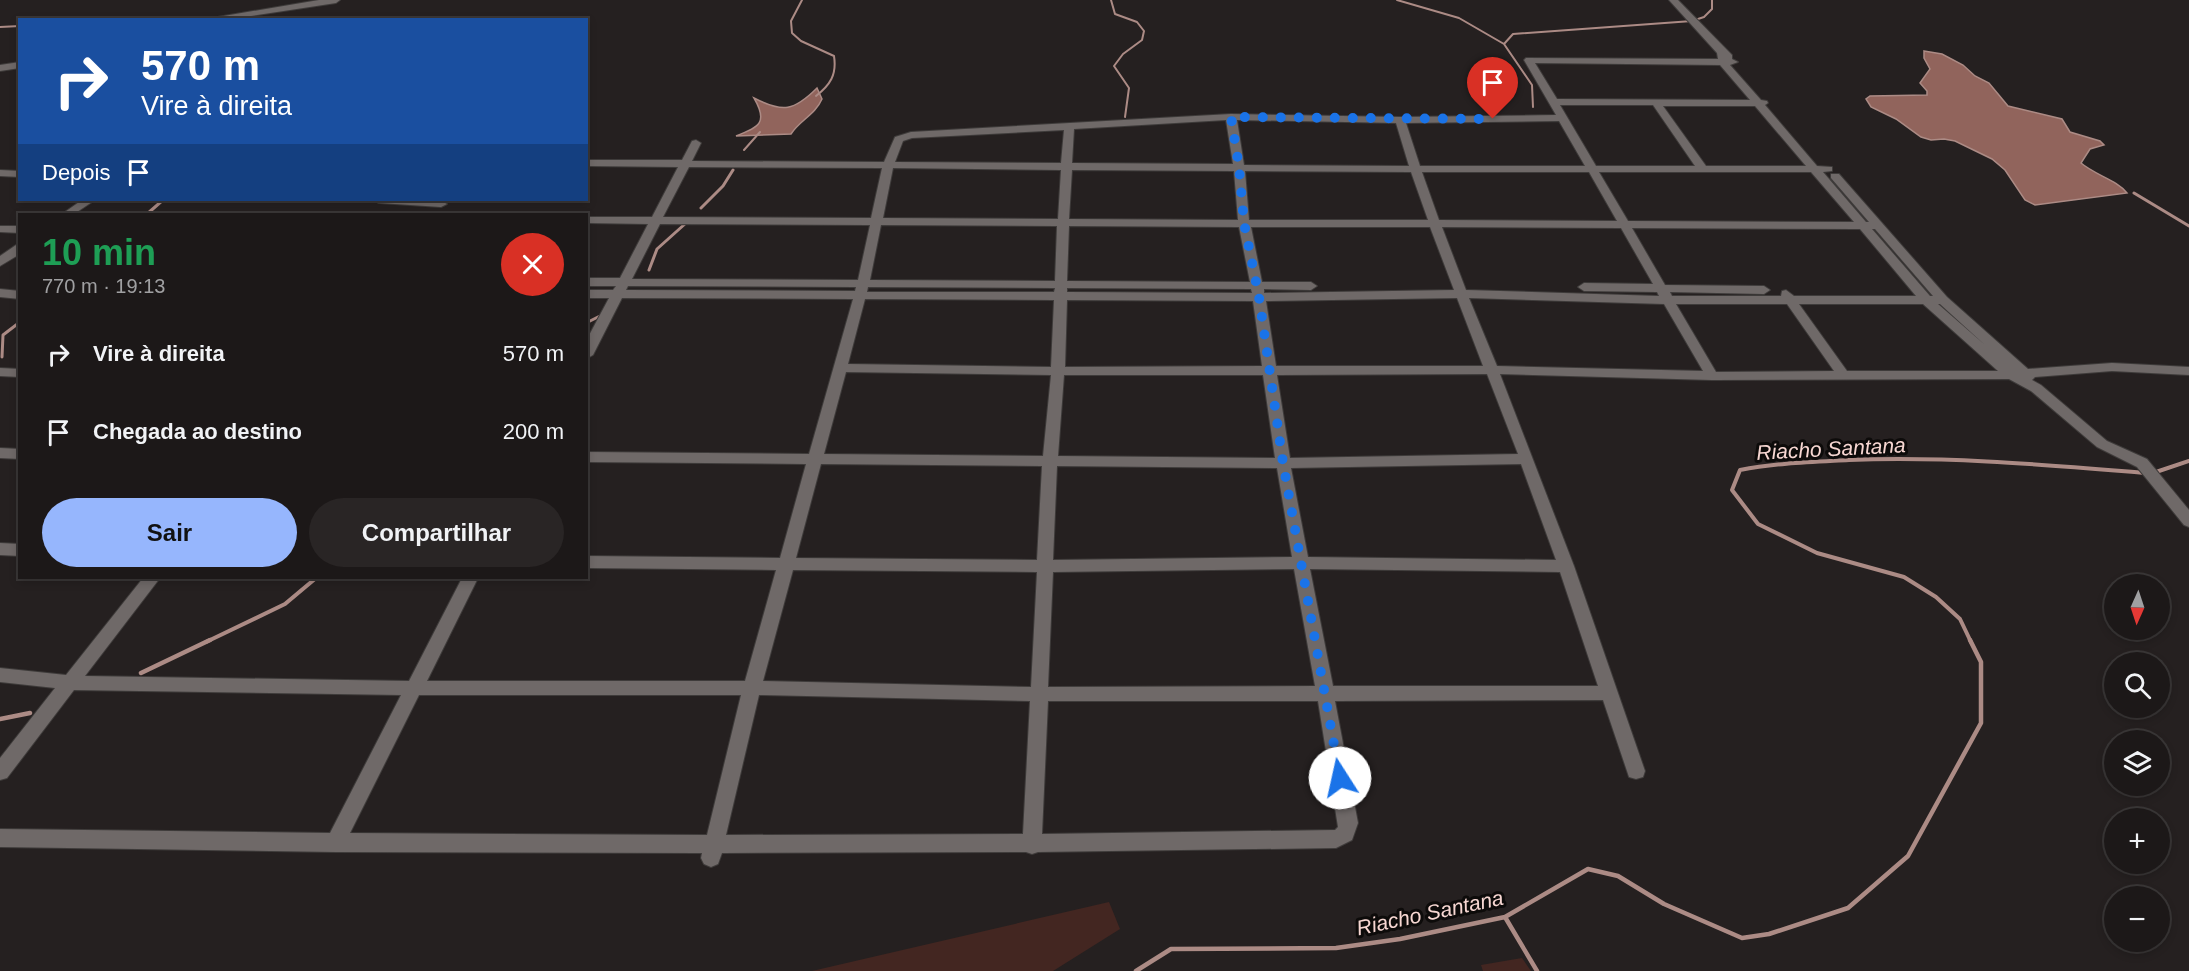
<!DOCTYPE html>
<html lang="pt">
<meta charset="utf-8">
<style>
body{margin:0;font-family:Helvetica,sans-serif;background:#292525;color:#f1f3f6;height:100vh;display:flex;flex-direction:column;font-size:22px;white-space:nowrap}
*{box-sizing:border-box;margin:0}
p{font-size:20px;color:#a0a0a2}
.icon{flex:none;width:33px;height:33px;fill:none;stroke:currentColor;stroke-width:2;stroke-linecap:round;stroke-linejoin:round}
.map{position:relative;flex:1;overflow:hidden}
.side{position:absolute;left:18px;top:213px;width:570px;height:366px;display:flex;flex-direction:column;background:#1c1818;border-radius:0px;box-shadow:0 3px 9px #0003,0 0 0 2px #3a3737}
.side>*{flex:none}
.top-card{position:absolute;left:18px;top:18px;width:570px;height:183px;border-radius:0px;box-shadow:0 3px 9px #0003,0 0 0 2px #3a3737;background:#1a4fa0;color:#fff;overflow:hidden}
.needle{width:39px;rotate:183deg}
.tools{position:absolute;left:2104px;top:574px;display:grid;gap:12px}
.tools a{display:grid;place-items:center;width:66px;height:66px;border-radius:50%;background:#1c1818;box-shadow:0 3px 9px #0003,0 0 0 2px #3a3737;font-size:30px}
.pin{position:absolute;display:grid;place-items:center;width:51px;height:51px;color:#fff;margin:-62px -26px;border-radius:50% 50% 50% 0;rotate:-45deg;box-shadow:0 0 6px #0007}
.pin .icon{rotate:45deg}
.me{position:absolute;width:66px;margin:-33px;rotate:350deg;stroke-linejoin:round;filter:drop-shadow(0 0 4px #0008)}
.turn{display:flex;align-items:center;gap:21px;height:126px;padding:0 24px;font-size:27px}
.turn .icon{width:78px;height:78px;stroke-width:2.5}
.turn b{display:block;font-size:42px;line-height:51px}
.then{display:flex;align-items:center;height:57px;padding:0 24px;background:#0003;gap:12px;font-size:22px}
.round{display:grid;place-items:center;flex:none;width:63px;height:63px;border-radius:32px;background:#292525}
.head{display:flex;align-items:center;justify-content:space-between;height:102px;padding:0 24px}
h1{font-size:36px;font-weight:600;line-height:45px;color:#1e9e55}
.primary-button{display:flex;gap:12px;margin-top:auto;padding:12px 24px}
.primary-button a{flex:1;height:69px;border-radius:36px;background:#96b6fd;color:#111;font-size:24px;font-weight:600;line-height:69px;text-align:center}
.primary-button a+a{background:#292525;color:#f1f3f6}
ul{padding:0;list-style:none}
li{display:flex;align-items:center;gap:18px;height:78px;padding:0 24px}
li div{flex:1}
li b{display:block;font-size:22px}
li em{font-style:normal}
.map>svg:first-child{display:block}
</style>
<div class="map">
<svg width="2189" height="971" viewBox="0 0 2189 971">
<rect width="100%" height="100%" fill="#252020"/>
<path fill="#432621" d="M1109,902L1120,929L1053,971H812Z
M1522,958L1531,971H1483L1481,965Z"/>
<path fill="#91645c" stroke="#ac8b85" stroke-width="1.5" d="M1924,51L1942,54L1963,65L1975,76L1989,83L2008,106L2062,119L2070,132L2100,141L2104,145L2090,149L2081,163C2095,175 2117,180 2127,193L2035,205L2025,200L2005,170L1992,159L1955,141L1944,139L1931,140L1921,137L1896,119L1871,107L1866,99L1870,96L1927,95V91L1920,83L1930,69L1924,58Z
M817,88L822,99C815,115 800,120 791,134L736,136C760,127 768,122 754,98C783,113 794,111 817,88Z"/>
<g fill="none" stroke-linecap="round" stroke-linejoin="round">
<path stroke="#ac8b85" stroke-width="2" d="M802,0L791,21L792,33L801,41L834,56C837,75 830,85 816,96
M1111,0L1115,14L1137,22L1144,31L1142,40L1123,54L1114,66L1129,88L1125,117
M1397,0L1459,18L1504,44
M0,27L20,26
M1533,107L1532,85L1504,44L1513,34L1692,21L1704,17L1712,9V0
M744,150L760,132"/>
<path stroke="#ac8b85" stroke-width="3" d="M2134,193L2189,226
M701,208L723,186L733,170
M147,214L163,200
M649,270L657,249L686,223
M586,323L602,315
M2,357L3,335L20,322"/>
<path stroke="#ac8b85" stroke-width="4" d="M2153,473L2189,461
M206,642L285,604L316,578
M1971,642L1960,619L1936,597L1904,577L1817,553L1758,524L1732,490L1740,470C1776,463 1812,462 1849,460C1948,456 2047,465 2146,473"/>
<path stroke="#ac8b85" stroke-width="4.5" d="M141,673L210,640
M0,719L30,713
M1505,917L1537,971
M1136,971L1171,949L1336,948L1400,939L1505,917L1588,869L1618,876L1664,904L1742,938L1769,934L1848,908L1908,856L1981,723V662L1970,640"/>
<g stroke="#3e3b3a" stroke-width="2">
<path id="minor" d="M319,0H340L336,3L225,20H200Z
M1669,0H1678L1732,55V59L1738,62L1730,65L1761,100L1767,101L1768,103L1765,105L1817,166L1832,167V171L1823,172L1866,222H1869L1831,178V174H1839L1947,297L2028,369L2112,363L2189,367V375L2112,371L2035,377L2032,380L2041,385L2107,441L2147,459L2189,510V527L2184,525L2137,467L2097,447L2031,391L2009,379L1712,380L1500,374L1574,566L1645,771L1643,777L1636,779L1629,777L1627,771L1603,700L1335,701L1358,823L1352,840L1336,848L1038,852L1032,854L1026,852L722,853L718,864L711,867L704,864L701,858L702,853L335,852L0,847V829L330,833L401,695L74,690L7,778L0,780V758L55,688L0,682V668L66,675L143,578H160L85,676L409,681L462,578H478L427,681H745L776,570L586,568V556L780,558L806,464L586,462V452L809,454L853,299L622,298L593,355L586,359V341L609,298H586V290H613L616,286H586V278H620L648,224L586,223V217H652L678,167L586,166V160H682L692,141L696,140L701,143L692,161L884,162L895,137L911,132L1231,114L1400,117L1556,115L1524,60L1526,58L1718,59L1717,53ZM1535,63L1720,65L1750,100L1557,99ZM1560,105H1653L1695,166H1596ZM1663,106H1755L1806,166H1706ZM1226,120L1233,164L1072,163L1074,129ZM1237,120L1396,123L1409,166L1244,165ZM1559,121L1585,166H1420L1406,123ZM1064,130L1061,163L895,162L903,141L912,138ZM689,167L882,168L871,218L663,217ZM893,168L1061,170L1058,219L883,218ZM1072,170L1234,171L1238,220L1069,219ZM1245,171L1411,172L1428,220H1249ZM1422,172H1589L1617,221L1439,220ZM1599,172H1811L1854,222L1628,221ZM660,224L870,225L858,280L632,279ZM881,225L1057,226L1055,281L870,280ZM1069,226L1239,227L1250,282L1067,281ZM1251,227H1430L1454,290L1264,293V289L1311,290L1317,286L1311,282H1262ZM1442,227L1621,228L1653,284L1584,283L1578,287L1584,291L1657,292L1659,296L1466,290ZM1632,228L1860,229L1916,296H1794L1786,290L1782,291L1781,296H1672L1670,292L1764,294L1770,290L1764,286L1665,285ZM1872,229H1875L1933,296H1930ZM628,286L856,287L855,291L626,290ZM868,287L1055,288L1054,292H867ZM1067,288L1251,289L1252,293L1067,292ZM1457,298L1483,366H1276L1266,301ZM1469,298L1664,304L1703,371L1497,366ZM865,299L1054,300L1051,367L848,364ZM1067,300L1253,301L1262,366L1065,367ZM1676,304H1787L1834,371L1716,372ZM1799,304H1923L1998,371H1847ZM1938,304H1940L1985,345ZM846,372L1051,375L1043,456L824,454ZM1487,374L1518,454L1290,458L1277,375ZM1064,375H1263L1275,458L1058,456ZM821,464L1042,466L1037,560L796,558ZM1521,464L1556,560L1308,557L1291,468ZM1057,466L1277,468L1292,557L1053,560ZM1294,569L1315,686L1048,687L1053,572ZM1310,569L1560,572L1598,686H1333ZM793,570L1037,572L1031,687L763,681ZM419,695H741L707,835L350,833ZM759,695L1030,701L1023,834L726,835ZM1048,701H1318L1338,827L1335,830L1042,834Z
M20,62V68L0,71V65Z
M0,170L20,171V177L0,176Z
M82,200H95L74,214H62Z
M373,200C388,198 436,196 447,204L441,207L379,203Z
M0,226H20V233L0,232Z
M16,245H20V254L0,266V256Z
M0,289L20,291V299L0,297Z
M0,368L20,369V377L0,376Z
M0,448L20,449V459L0,458Z
M0,543L20,544V556L0,555Z"/>
</g>
<use href="#minor" fill="#6f6968" fill-rule="evenodd"/>
</g>
<g fill="none" stroke-linecap="round" stroke-linejoin="round">
<path stroke="#1a73e8" stroke-width="10" stroke-dasharray="0 18" d="M1340,778L1283,463L1259,297L1244,223L1239,167L1231,117L1493,119"/>
</g>
<g text-anchor="middle" stroke-width="6" stroke-linejoin="round" paint-order="stroke">
<g font-size="21" font-style="italic" fill="#f7d7d2" stroke="#0d0b0a">
<text transform="translate(1831 449) rotate(-3)" y="7">Riacho Santana</text>
<text transform="translate(1430 913) rotate(-12)" y="7">Riacho Santana</text>
</g>
</g>
</svg>
<div class="tools">
<a><svg class="needle" viewBox="-14 -14 28 28"><path d="M0-13l5 13h-10z" fill="#e53935"/><path d="M0 13l5-13h-10z" fill="#a0a0a2"/></svg></a>
<a><svg class="icon" aria-label="search" viewBox="0 0 24 24"><circle cx="10" cy="10" r="6"/><path d="M15 15l6 6"/></svg></a>
<a><svg class="icon" aria-label="layers" viewBox="0 0 24 24"><path d="M12 4l9 5-9 5-9-5zM3 14l9 5 9-5"/></svg></a>
<a>+</a>
<a>−</a>
</div>
<div class="pin" style="left:1493px;top:119px;background:#d93025"><svg class="icon" aria-label="arrive" viewBox="0 0 24 24"><path d="M6 21V4h12l-3 4 3 4H6"/></svg></div>
<svg class="me" style="left:1340px;top:778px" viewBox="-20 -20 40 40"><circle r="19" fill="#fff"/><path d="M0-13L10 11 0 6-10 11z" fill="#1a73e8"/></svg>
<div class="top-card">
<div class="turn"><svg class="icon" aria-label="right" viewBox="0 0 24 24"><path d="M7 20v-9h11M14 6l5 5-5 5"/></svg><div><b>570 m</b>Vire à direita</div></div>
<div class="then">Depois<svg class="icon" aria-label="arrive" viewBox="0 0 24 24"><path d="M6 21V4h12l-3 4 3 4H6"/></svg></div>
</div>
<section class="side">
<div class="head"><div><h1>10 min</h1><p>770 m · 19:13</p></div><a class="round" style="background:#d93025;color:#fff"><svg class="icon" aria-label="close" viewBox="0 0 24 24"><path d="M6 6l12 12M18 6L6 18"/></svg></a></div>
<ul>
<li><svg class="icon" aria-label="right" viewBox="0 0 24 24"><path d="M7 20v-9h11M14 6l5 5-5 5"/></svg><div><b>Vire à direita</b></div><em>570 m</em></li>
<li><svg class="icon" aria-label="arrive" viewBox="0 0 24 24"><path d="M6 21V4h12l-3 4 3 4H6"/></svg><div><b>Chegada ao destino</b></div><em>200 m</em></li>
</ul>
<div class="primary-button"><a>Sair</a><a>Compartilhar</a></div>
</section>
</div>
